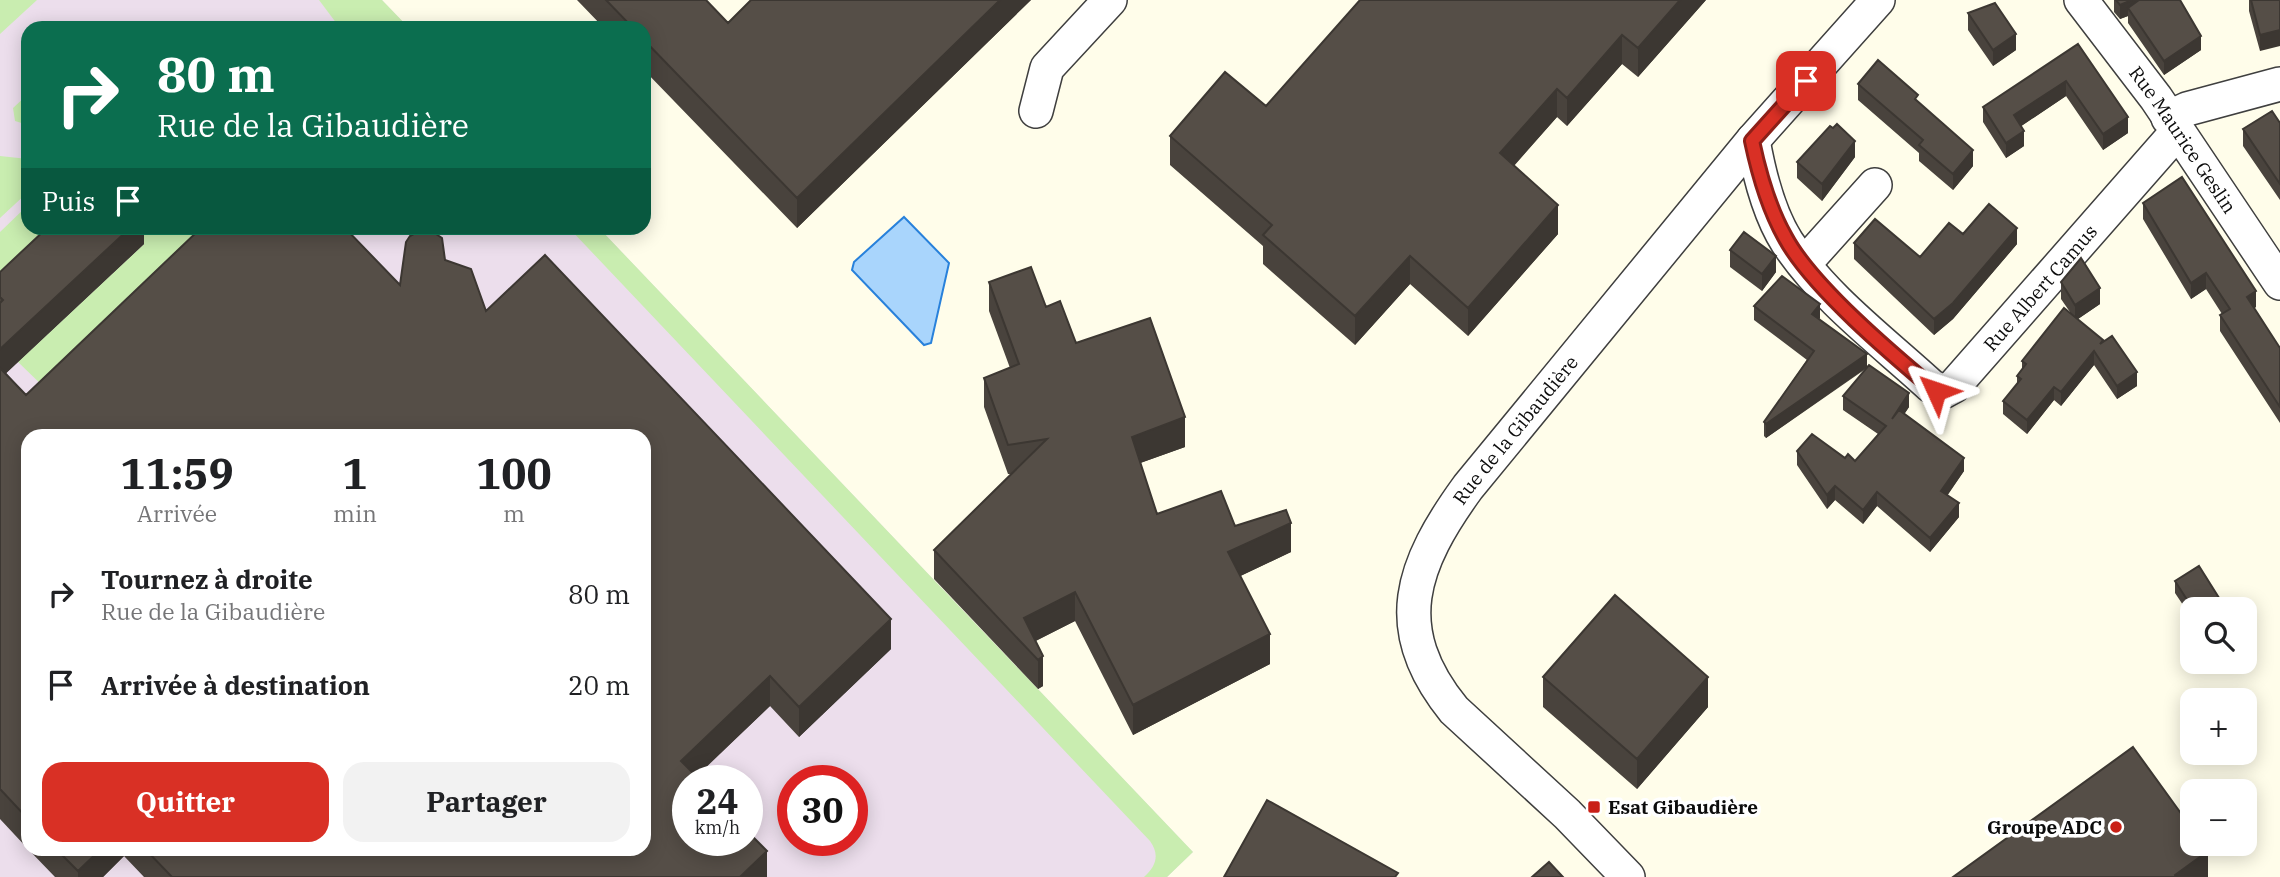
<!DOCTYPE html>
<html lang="fr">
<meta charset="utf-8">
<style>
body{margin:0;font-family:"IBM Plex Serif",serif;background:#f2f2f2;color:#202124;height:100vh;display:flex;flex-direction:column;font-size:26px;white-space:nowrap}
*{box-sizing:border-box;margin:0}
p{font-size:23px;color:#757577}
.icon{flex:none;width:38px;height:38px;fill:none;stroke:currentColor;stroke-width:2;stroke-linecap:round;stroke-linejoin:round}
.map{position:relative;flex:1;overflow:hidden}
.side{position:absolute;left:21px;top:429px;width:630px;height:427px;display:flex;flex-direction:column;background:#fff;border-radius:21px;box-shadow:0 4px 18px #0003}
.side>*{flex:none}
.hud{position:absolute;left:21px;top:21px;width:630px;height:214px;border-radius:21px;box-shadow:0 4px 18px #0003;background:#0b6e4f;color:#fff;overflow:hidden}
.fabs{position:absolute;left:2180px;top:597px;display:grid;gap:14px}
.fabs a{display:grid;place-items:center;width:77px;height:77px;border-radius:14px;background:#fff;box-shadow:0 4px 18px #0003;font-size:35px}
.speed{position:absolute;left:672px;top:765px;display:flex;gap:14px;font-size:35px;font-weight:700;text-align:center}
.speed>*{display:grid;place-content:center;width:91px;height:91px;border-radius:50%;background:#fff;box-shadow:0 4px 18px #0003;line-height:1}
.speed small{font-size:18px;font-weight:400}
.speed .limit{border:10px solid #d22;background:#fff;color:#111}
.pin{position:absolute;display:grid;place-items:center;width:60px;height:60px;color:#fff;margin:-30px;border-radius:14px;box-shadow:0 4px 10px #0006}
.me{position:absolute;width:77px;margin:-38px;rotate:312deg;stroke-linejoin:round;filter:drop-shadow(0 0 5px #0008)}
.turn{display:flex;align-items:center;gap:24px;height:147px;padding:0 21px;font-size:32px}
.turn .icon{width:91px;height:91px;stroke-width:2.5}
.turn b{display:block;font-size:49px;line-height:60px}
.then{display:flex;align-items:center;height:66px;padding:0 21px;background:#0003;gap:14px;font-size:26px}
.eta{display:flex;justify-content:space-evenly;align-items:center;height:119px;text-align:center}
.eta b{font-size:42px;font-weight:800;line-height:49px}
.cta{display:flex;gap:14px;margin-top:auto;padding:14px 21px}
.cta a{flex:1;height:80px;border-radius:21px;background:#d93025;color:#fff;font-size:28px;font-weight:800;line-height:80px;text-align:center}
.cta a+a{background:#f2f2f2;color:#202124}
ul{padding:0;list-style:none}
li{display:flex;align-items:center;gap:21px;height:91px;padding:0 21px}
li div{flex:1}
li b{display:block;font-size:26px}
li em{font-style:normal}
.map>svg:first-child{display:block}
</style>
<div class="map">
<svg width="2280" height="877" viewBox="0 0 2280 877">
<rect width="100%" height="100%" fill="#fffdea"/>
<path fill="#ecdeec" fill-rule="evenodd" d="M0,0H382L409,28H28V228H599L1193,852L1167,877H0ZM28,436H644V849H28ZM688,780H747V840H688ZM793,780H852V840H793Z"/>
<path fill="#c9edb0" d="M0,0H37L0,34Z
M319,0H382L409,28H340Z
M28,94V125L15,121L13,108Z
M0,156L28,159V192L0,218Z
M28,205V228H70L0,302V232Z
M129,228H221L48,391L18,362L144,244Z
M569,228H599L1193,852L1167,877H1144C1156,866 1160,855 1150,841Z"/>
<path fill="#a9d5fc" stroke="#2881db" stroke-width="2" d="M904,217L949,263L931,343L924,345L852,270L854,262Z"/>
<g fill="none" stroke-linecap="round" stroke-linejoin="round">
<g stroke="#3f3f3f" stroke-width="36">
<g id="minor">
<path id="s1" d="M2081,0L2156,98L2280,283"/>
<path d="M1036,111L1047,68L1110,0"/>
<path d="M2168,118L2187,109L2280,84"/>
<path id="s2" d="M1753,140C1759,174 1768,212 1787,242C1824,298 1882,341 1931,386L1943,392L1954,386L2177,132"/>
<path d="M1804,264L1875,185"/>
<path id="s3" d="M1628,877L1567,814L1454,710C1387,628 1412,564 1468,487L1753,140L1878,0"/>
</g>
</g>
<use href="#minor" stroke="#fff" stroke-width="33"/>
</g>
<path fill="#49433d" d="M577,0H706L728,23L1031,0L797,228L644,70V28H604Z
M1706,0L1638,77L1622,64L1567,126L1557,117L1514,166L1558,234L1468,336L1410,284L1355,345L1263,264V246L1170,165V136L1266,106Z
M2114,0H2180L2201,50L2164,75L2128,23V16L2120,19L2114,12Z
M2249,0H2280L2260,51L2249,11Z
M1968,13L2016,50L1993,66L1968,30Z
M2078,44L2128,133L2103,150L2066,96L2021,126L2024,146L2006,158L1983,122V107Z
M1858,84L1918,102L1973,166L1953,190L1919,161V153L1858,100Z
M2280,123V200L2243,146V129Z
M1855,157L1822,201L1797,178V162Z
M2143,203L2256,307L2254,308L2280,348V423L2220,331V315L2222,314L2206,289L2191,299L2143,219Z
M144,228V244L6,373L26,395L400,285L445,260L486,311L891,649L799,737L770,706L696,777L767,877H144L124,856L103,877H55L28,849H644L28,436V849L0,819V272Z
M1963,234L2017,244L1953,319L1934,335L1854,259V243L1920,257Z
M1730,250L1776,272L1762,291L1730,267Z
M989,282L1046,307L1076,343L1185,447L1140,463L1157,514L1235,526L1291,552L1240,576L1270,664L1133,735L1075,621L1035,641L1043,686L1038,689L934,579V550L1011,474H1008L984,407V378L1010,368L989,311Z
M2061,282L2100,304L2078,319L2103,342L2137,386L2117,399L2094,365L2061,406L2054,400L2027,434L2003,414V401L2017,384V376L2022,369V361L2070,312L2061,299Z
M1754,306L1820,318L1819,319L1867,367L1909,407L1904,414L1964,471L1947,495L1959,517L1930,552L1877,506L1863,524L1835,500L1827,509L1797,465V451L1845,458L1855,461L1878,434L1843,410V396L1867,368L1766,438L1764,436V422L1807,360L1754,320Z
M2175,581L2193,609V620L2175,593Z
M1543,677L1708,707L1637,789L1543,707Z"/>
<path fill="#3c3732" d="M1000,0H1031L797,228V198Z
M1680,0H1706L1638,77V48Z
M2132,0H2137V13L2128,8V16L2120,19V5Z
M2280,30V46L2260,51V35Z
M2016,34V50L1993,66V50Z
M1622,35V64L1567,126V98Z
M2201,36V50L2164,75V61Z
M2066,81V96L2014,131V115Z
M1557,89V117L1500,181V153Z
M2128,117V133L2103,150V134Z
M2024,131V146L2006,158V143Z
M1855,141V157L1822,201V184Z
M1973,150V166L1953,190V174Z
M1558,205V234L1468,336V308Z
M130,228H144V244L0,379V349Z
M2017,228V244L1953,319L1934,335V319Z
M1410,256V284L1355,345V316Z
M1776,256V272L1762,291V274Z
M2206,273V289L2191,299V283Z
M2100,288V304L2075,321V305Z
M2256,291V307L2247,313V297Z
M1820,304V318L1812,328V314Z
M2094,351V365L2061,406V392Z
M1867,354V367L1766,438V424Z
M2137,372V386L2117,399V386Z
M2054,387V400L2027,434V420Z
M1909,393V407L1892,433V419Z
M1185,417V447L1132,466V437Z
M1964,458V471L1941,505V491Z
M1835,486V500L1827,509V495Z
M1877,492V506L1863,524V510Z
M1959,503V517L1930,552V538Z
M1291,523V552L1228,582V552Z
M1075,592V621L1026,646L1024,618Z
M891,619V649L799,737V707Z
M1270,634V664L1133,735V705Z
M1043,656V686L1038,689V660Z
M770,676V706L692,780L681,761Z
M1708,677V707L1637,789V759Z
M101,849H124V856L103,877H78V871Z
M767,851V877H740Z
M2208,851V877H2175V875Z"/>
<path fill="#554e47" stroke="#3c3732" stroke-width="2" d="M606,0H706L728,23L751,0H1000L797,198L644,40V28H633Z
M1360,0H1680L1638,48L1622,35L1567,98L1557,89L1500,153L1558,205L1468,308L1410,256L1355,316L1263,235L1272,225L1170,136L1225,72L1266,106Z
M2116,0H2132L2120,5Z
M2139,0H2180L2201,36L2164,61L2128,8Z
M2251,0H2280V30L2260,35Z
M1995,3L2016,34L1993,50L1968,13Z
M2078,44L2128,117L2103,134L2066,81L2014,115L2024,131L2006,143L1983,107Z
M1878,60L1918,95L1915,99L1973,150L1953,174L1919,145L1923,140L1858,84Z
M2272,111L2280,123V184L2243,129Z
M1837,124L1855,141L1822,184L1797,162L1830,126L1833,128Z
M2182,177L2256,291L2247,297L2280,348V407L2220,315L2230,309L2206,273L2191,283L2143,203Z
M1989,204L2017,228L1953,303L1934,319L1854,243L1875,219L1920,257L1949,223L1963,234Z
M47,228H130L0,349V303L3,300L0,297V272Z
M201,228H345L400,285L406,242L410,236L423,229L430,230L442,238L445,260L471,269L486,311L545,255L891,619L799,707L770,676L681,761L700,780H688V840H747V831L767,851L740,877H172L145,849H644V436H28V819L0,789V368L26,395Z
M1744,232L1776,256L1762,274L1730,250Z
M2081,258L2100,288L2075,305L2061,282Z
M1031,267L1046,307L1060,301L1076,343L1150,318L1185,417L1132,437L1157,514L1221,491L1235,526L1286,510L1291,523L1228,552L1270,634L1133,705L1075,592L1024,618L1043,656L1038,660L934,550L1047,439L1008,445L984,378L1019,364L989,282Z
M1782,276L1820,304L1812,314L1867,354L1766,424L1764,422L1814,351L1754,306Z
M2064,308L2103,340L2100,344L2112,336L2137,372L2117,386L2094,351L2061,392L2054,387L2027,420L2003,401L2021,379L2017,376L2026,364L2022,361Z
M1869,365L1909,393L1892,419L1899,410L1964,458L1941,491L1959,503L1930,538L1877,492L1863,510L1835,486L1827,495L1797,451L1812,434L1845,458L1848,454L1855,461L1886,426L1843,396Z
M2199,566L2226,609H2193L2175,581Z
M1615,595L1708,677L1637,759L1543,677Z
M2133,747L2193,830V844H2202L2208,851L2175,875L2176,877H1953Z
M1267,800L1398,873L1395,877H1224Z
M56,849H101L78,871Z
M1549,862L1563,877H1532Z"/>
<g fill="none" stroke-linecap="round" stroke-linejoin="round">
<g stroke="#8d1f18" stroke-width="18">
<path id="route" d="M1806,81L1752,141C1759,174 1768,207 1785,237C1811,286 1893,355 1936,391"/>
</g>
<use href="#route" stroke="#d93025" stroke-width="12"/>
</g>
<g fill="#c92016" stroke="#fff" stroke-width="2.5">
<rect x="1587" y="800" width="14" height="14" rx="3.5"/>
<circle cx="2116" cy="827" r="7"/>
</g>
<g text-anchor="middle" stroke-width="7" stroke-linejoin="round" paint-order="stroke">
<g font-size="19" fill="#0c0c0c" stroke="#fff">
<text dy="7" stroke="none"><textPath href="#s1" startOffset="173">Rue Maurice Geslin</textPath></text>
<text dy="7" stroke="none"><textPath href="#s2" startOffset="469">Rue Albert Camus</textPath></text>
<text dy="7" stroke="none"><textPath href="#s3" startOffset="562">Rue de la Gibaudière</textPath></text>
</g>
<g font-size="19" font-weight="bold" fill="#0c0c0c" stroke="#fff" text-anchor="start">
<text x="1608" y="814">Esat Gibaudière</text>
<text x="2102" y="834" text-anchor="end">Groupe ADC</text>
</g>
</g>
</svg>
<div class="fabs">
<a><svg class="icon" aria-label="search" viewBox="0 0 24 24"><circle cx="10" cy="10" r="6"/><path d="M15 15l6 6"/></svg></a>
<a>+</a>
<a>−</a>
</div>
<div class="speed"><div>24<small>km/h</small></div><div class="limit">30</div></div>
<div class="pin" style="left:1806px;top:81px;background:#d93025"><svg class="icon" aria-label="arrive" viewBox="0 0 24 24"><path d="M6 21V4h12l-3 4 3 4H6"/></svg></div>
<svg class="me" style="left:1936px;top:391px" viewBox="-20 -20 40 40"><path d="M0-17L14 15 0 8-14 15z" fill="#d93025" stroke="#fff" stroke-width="4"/></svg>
<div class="hud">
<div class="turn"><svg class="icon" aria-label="right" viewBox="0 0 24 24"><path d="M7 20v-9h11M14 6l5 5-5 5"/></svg><div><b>80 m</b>Rue de la Gibaudière</div></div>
<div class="then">Puis<svg class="icon" aria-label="arrive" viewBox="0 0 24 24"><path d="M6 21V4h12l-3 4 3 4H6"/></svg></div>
</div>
<section class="side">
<div class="eta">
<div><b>11:59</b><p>Arrivée</p></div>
<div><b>1</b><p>min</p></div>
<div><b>100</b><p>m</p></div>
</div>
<ul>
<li><svg class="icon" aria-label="right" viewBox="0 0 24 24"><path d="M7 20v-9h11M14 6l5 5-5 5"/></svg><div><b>Tournez à droite</b><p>Rue de la Gibaudière</p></div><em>80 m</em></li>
<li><svg class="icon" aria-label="arrive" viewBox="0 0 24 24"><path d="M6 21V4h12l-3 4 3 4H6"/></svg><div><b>Arrivée à destination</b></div><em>20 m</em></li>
</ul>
<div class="cta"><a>Quitter</a><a>Partager</a></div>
</section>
</div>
